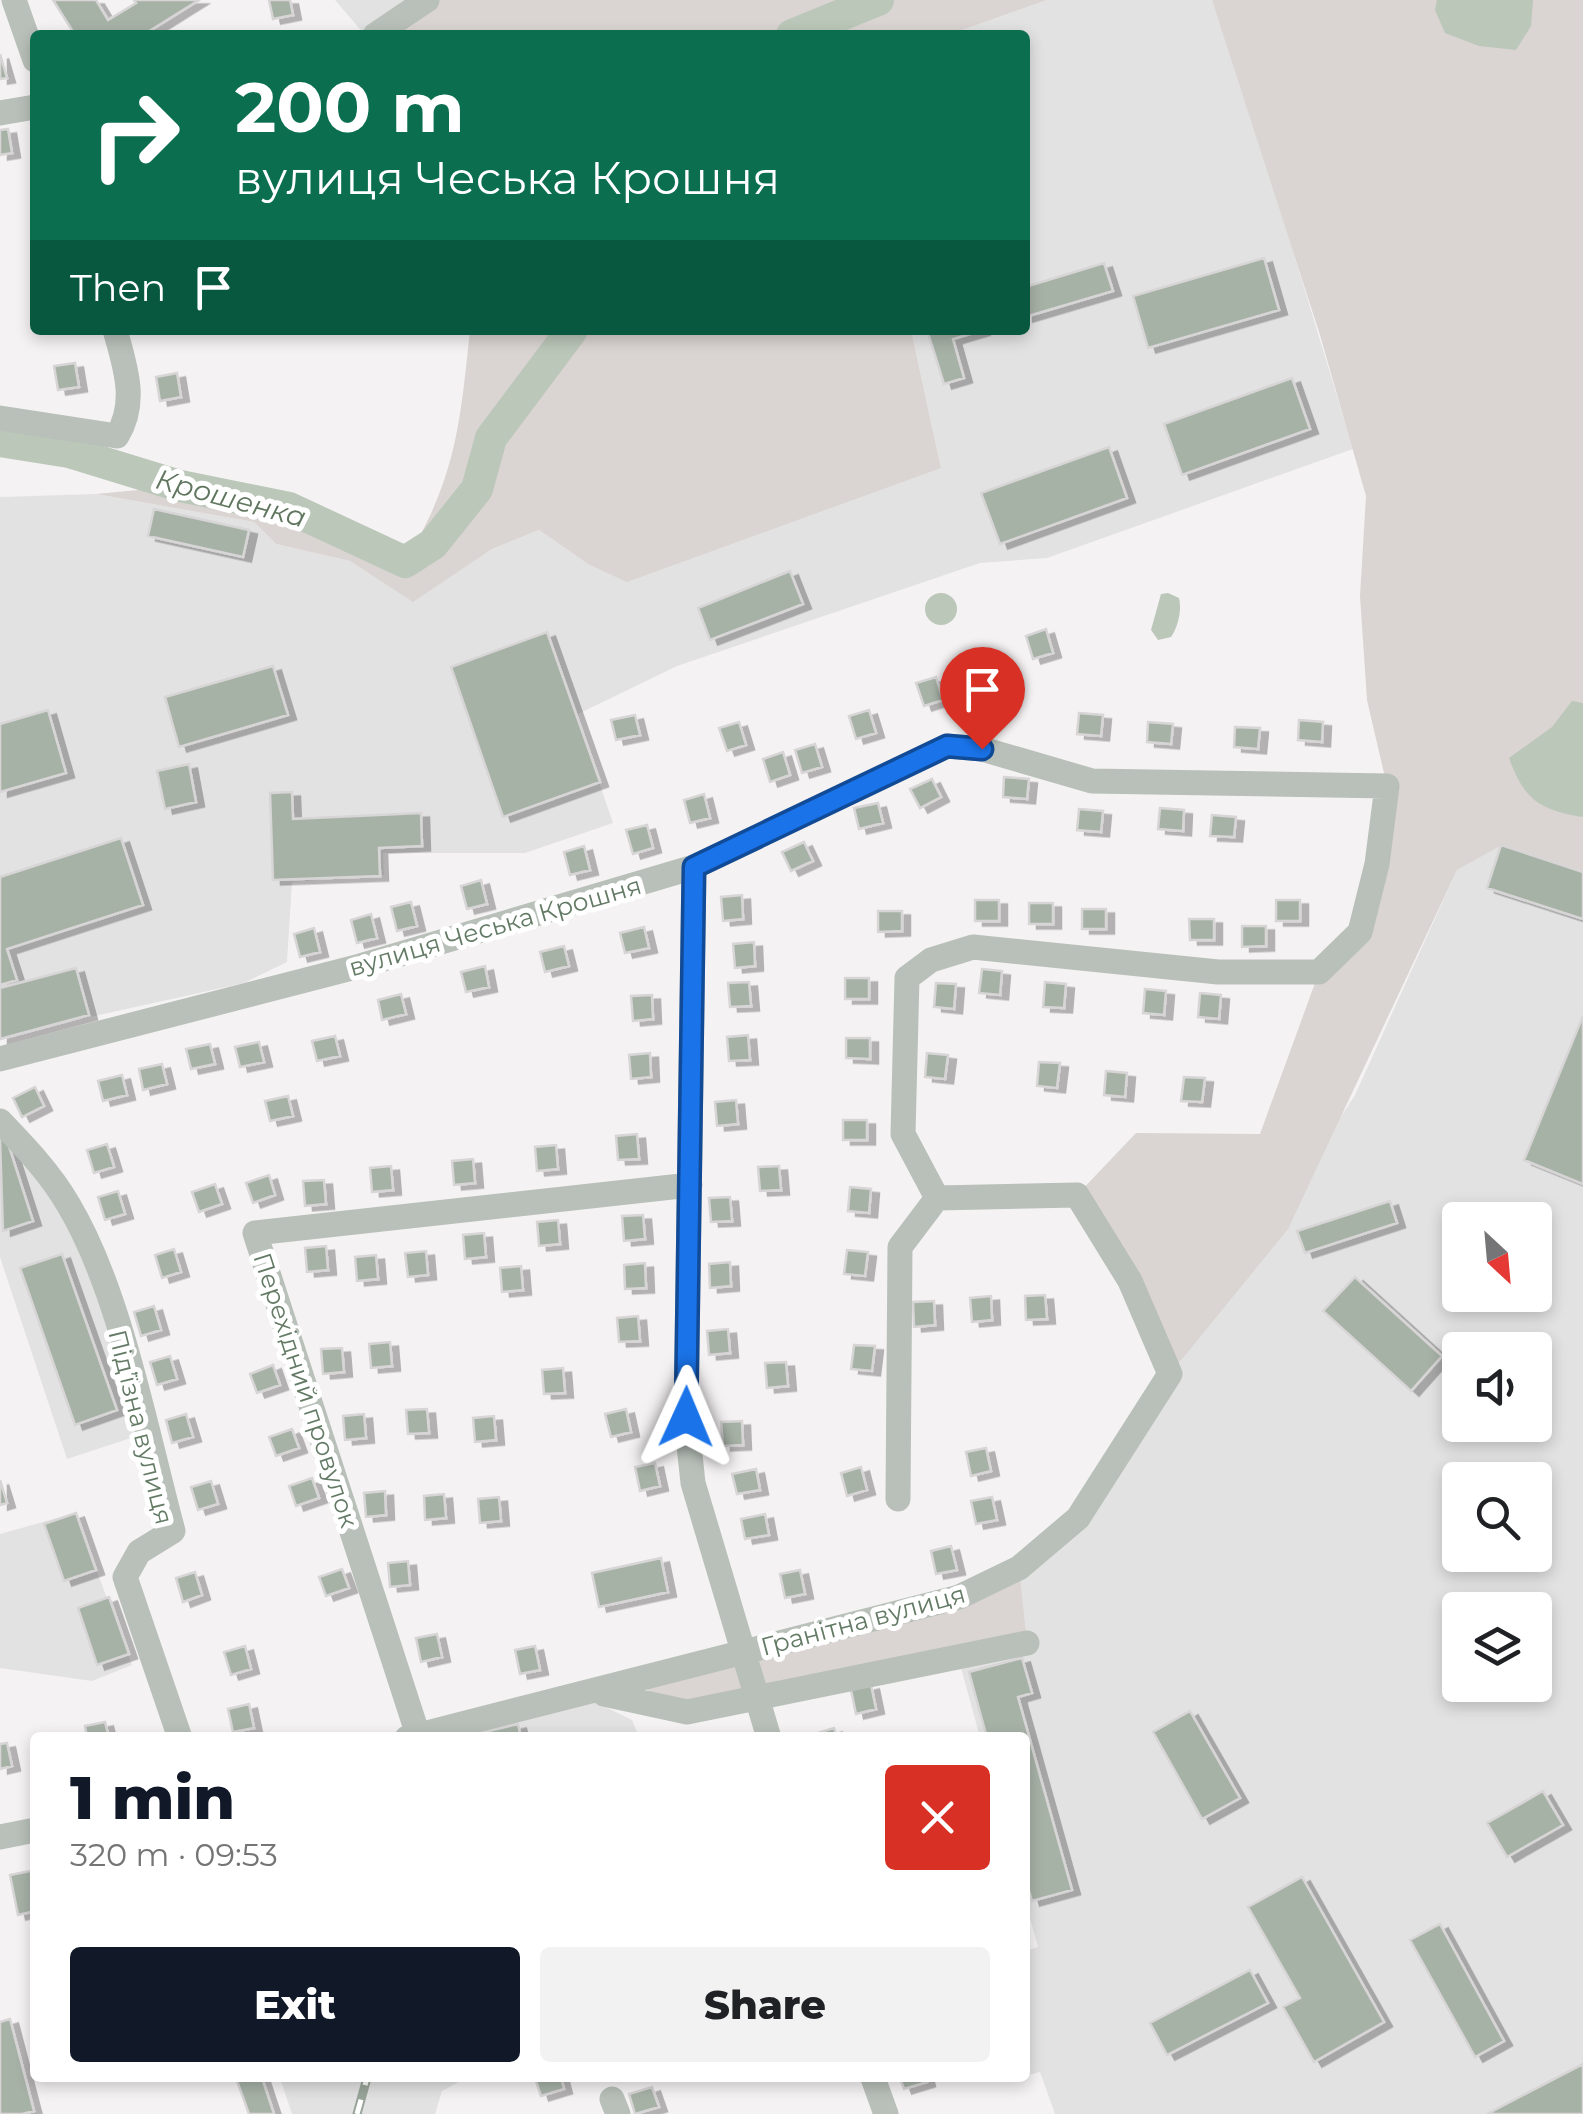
<!DOCTYPE html>
<meta charset="utf-8">
<style>
body{margin:0;font-family:Montserrat,sans-serif;background:#f2f2f2;color:#202124;height:100vh;display:flex;flex-direction:column;font-size:38px;white-space:nowrap}
*{box-sizing:border-box;margin:0}
p{font-size:32px;color:#757577}
.icon{flex:none;width:55px;height:55px;fill:none;stroke:currentColor;stroke-width:2;stroke-linecap:round;stroke-linejoin:round}
.map{position:relative;flex:1;overflow:hidden}
.sheet{position:absolute;left:30px;top:1732px;width:1000px;height:350px;display:flex;flex-direction:column;background:#fff;border-radius:10px;box-shadow:0 5px 15px #0003}
.sheet>*{flex:none}
.banner{position:absolute;left:30px;top:30px;width:1000px;height:305px;border-radius:10px;box-shadow:0 5px 15px #0003;background:#0b6e4f;color:#fff;overflow:hidden}
.needle{width:65px;rotate:154deg}
.buttons{position:absolute;left:1442px;top:1202px;display:grid;gap:20px}
.buttons a{display:grid;place-items:center;width:110px;height:110px;border-radius:10px;background:#fff;box-shadow:0 5px 15px #0003;font-size:50px}
.pin{position:absolute;display:grid;place-items:center;width:85px;height:85px;color:#fff;margin:-102px -42px;border-radius:50% 50% 50% 0;rotate:-45deg;box-shadow:0 0 10px #0007}
.pin .icon{rotate:45deg}
.me{position:absolute;width:110px;margin:-55px;rotate:1deg;stroke-linejoin:round;filter:drop-shadow(0 0 8px #0008)}
.turn{display:flex;align-items:center;gap:35px;height:210px;padding:0 40px;font-size:45px}
.turn .icon{width:130px;height:130px;stroke-width:2.5}
.turn b{display:block;font-size:70px;line-height:85px}
.then{display:flex;align-items:center;height:95px;padding:0 40px;background:#0003;gap:20px;font-size:38px}
.round{display:grid;place-items:center;flex:none;width:105px;height:105px;border-radius:10px;background:#f2f2f2}
.head{display:flex;align-items:center;justify-content:space-between;height:170px;padding:0 40px}
h1{font-size:60px;font-weight:800;line-height:75px;color:#111827}
.button{display:flex;gap:20px;margin-top:auto;padding:20px 40px}
.button a{flex:1;height:115px;border-radius:10px;background:#111827;color:#fff;font-size:40px;font-weight:800;line-height:115px;text-align:center}
.button a+a{background:#f2f2f2;color:#202124}
.map>svg:first-child{display:block}
</style>
<div class="map">
<svg width="1583" height="2114" viewBox="0 0 1583 2114">
<defs>
<filter id="shadow"><feDropShadow dx="8" dy="4.5" stdDeviation="0" flood-color="#0004"/></filter>
</defs>
<rect width="100%" height="100%" fill="#f5f2f3"/>
<path fill="#e3e2e2" fill-rule="evenodd" d="M335,0H427L365,35Z
M1047,0H1212L1250,109L1353,449L1047,558L980,563L677,666L576,715L613,823L525,853H383L384,875L292,882L287,962L244,983L0,1037V497L96,494L254,522L276,544L350,561L413,601L492,549L539,530L588,564L941,468L911,330H1025V35H948Z
M1501,845L1583,871V2114H1055L1040,2072L1025,2076V1951L1038,1947L1025,1900V1738L980,1737L958,1657L1019,1568L1078,1518L1355,1095L1457,870ZM1460,1220H1535V1295H1460ZM1460,1350H1535V1425H1460ZM1460,1480H1535V1555H1460ZM1460,1610H1535V1685H1460Z
M0,1121L68,1204L146,1433L67,1459L0,1257Z
M75,1513L132,1665L92,1681L0,1668V1534Z
M579,1694L632,1720L639,1737L407,1738Z
M280,2078H466L442,2091L435,2114H292Z"/>
<path fill="#dad4d2" d="M427,0H1047L948,35H375Z
M1212,0H1583V871L1502,845L1457,870L1288,1229L1170,1374L1077,1195L1136,1133L1260,1134L1319,972L1360,932L1387,786L1367,700L1360,596L1366,496L1320,335Z
M470,330H911L941,468L627,582L588,564L539,530L492,549L413,602L350,561L276,544L254,522L96,494L180,486L289,508L405,562C456,478 460,425 470,330Z
M1019,1568L1027,1643L687,1712L632,1681Z"/>
<path fill="#bbc7b9" d="M1437,0H1533L1531,26L1516,50L1479,46L1445,33L1435,10Z
M925 609a16 16 0 1 1 32 0a16 16 0 1 1-32 0Z
M1168,593L1179,598C1182,610 1178,627 1171,637L1158,640L1151,630L1161,594Z
M1572,701L1583,703V817C1540,810 1524,800 1509,758L1552,727Z"/>
<g fill="none" stroke-linecap="round" stroke-linejoin="round">
<path stroke="#bbc7b9" stroke-width="32" d="M792,35L878,0
M0,441L69,452L180,486L289,508L405,562L433,544L477,489L491,438L572,330"/>
</g>
<path fill="#a7b2a7" stroke="#d7d5d5" stroke-width="2.5" filter="url(#shadow)" d="M53,0H96L108,20L136,3L134,0H199L143,35H75Z
M269,0H290L293,15L273,19Z
M0,54L7,78L0,79Z
M8,129L12,153L0,155V130Z
M1264,258L1279,310L1148,348L1133,296Z
M1104,263L1113,291L1025,317V287Z
M927,330H983L953,339L964,378L944,384Z
M75,363L79,387L58,390L54,366Z
M177,373L181,397L160,401L156,377Z
M1292,378L1310,429L1182,475L1164,424Z
M1109,447L1127,498L1000,544L981,493Z
M154,509L249,530L243,557L148,536Z
M790,571L803,604L710,640L698,608Z
M1046,629L1053,653L1033,659L1026,636Z
M547,632L600,782L503,817L451,667Z
M978,660L985,683L965,690L958,667Z
M273,666L288,715L179,747L165,697Z
M936,677L943,700L924,706L916,683Z
M48,710L66,773L0,792V724Z
M869,710L876,733L856,739L849,716Z
M1079,713L1103,715L1101,736L1077,734Z
M635,715L640,735L616,740L611,720Z
M1299,720L1323,722L1322,742L1298,740Z
M739,722L746,745L727,751L719,728Z
M1148,722L1173,724L1171,744L1147,742Z
M1235,727L1260,728L1258,749L1234,747Z
M815,744L822,767L802,773L795,750Z
M783,752L790,775L770,782L763,759Z
M189,764L196,802L165,809L157,771Z
M1004,777L1029,779L1027,799L1003,797Z
M932,779L941,797L920,808L910,789Z
M292,792L293,819L421,813L422,846L379,848L380,876L273,880L270,793Z
M704,794L710,818L690,823L684,800Z
M878,803L883,823L859,829L854,808Z
M1160,808L1184,810L1183,831L1158,829Z
M1079,809L1103,811L1101,832L1077,830Z
M1212,815L1236,817L1234,837L1210,836Z
M647,825L653,848L633,854L626,830Z
M121,838L143,905L7,949L17,980L0,985V877Z
M804,842L813,861L791,871L782,852Z
M1501,845L1583,872V919L1487,888Z
M584,846L590,870L570,875L564,852Z
M481,880L487,904L467,909L461,886Z
M742,895L743,919L723,921L721,897Z
M975,900H999V921H975Z
M1276,900H1300V921H1276Z
M411,902L417,926L397,931L391,907Z
M1029,903H1053V924H1029Z
M1082,909H1106V929H1082Z
M878,911H902V931L878,932Z
M371,914L377,938L357,943L351,920Z
M1189,919H1214V940H1190Z
M1242,926H1266V946L1242,947Z
M644,927L649,948L625,953L620,933Z
M314,928L320,952L300,957L294,934Z
M754,942L755,966L735,968L733,944Z
M564,946L569,966L545,972L540,952Z
M485,966L489,987L466,992L461,972Z
M76,968L89,1015L0,1039V988Z
M982,969L1002,971L1000,995L979,993Z
M845,978H869V999H845Z
M749,982L751,1006L730,1007L728,983Z
M1045,982L1066,984L1064,1008L1043,1007Z
M936,983L956,984L954,1009L934,1007Z
M1145,989L1166,991L1164,1015L1143,1013Z
M1200,993L1221,995L1219,1019L1198,1017Z
M401,994L406,1014L382,1020L378,1000Z
M652,995L653,1019L633,1021L631,996Z
M1583,1016V1184L1524,1160Z
M748,1035L750,1060L729,1061L727,1037Z
M335,1036L340,1056L317,1061L312,1041Z
M846,1038H870V1059L846,1058Z
M259,1042L264,1062L240,1067L235,1047Z
M210,1044L215,1064L191,1069L186,1049Z
M650,1053L651,1077L631,1079L629,1055Z
M927,1053L948,1055L945,1079L925,1077Z
M1039,1062L1060,1063L1057,1088L1037,1086Z
M162,1064L167,1084L143,1090L139,1069Z
M1106,1071L1127,1073L1125,1097L1104,1095Z
M122,1075L127,1095L103,1101L98,1081Z
M1184,1077L1205,1078L1202,1102L1181,1101Z
M35,1087L44,1106L22,1117L13,1098Z
M288,1096L293,1116L270,1121L265,1101Z
M736,1100L738,1124L717,1126L715,1102Z
M843,1120H867V1140H843Z
M637,1134L639,1159L618,1160L616,1136Z
M6,1137L33,1221L3,1231L0,1139Z
M107,1144L114,1167L94,1173L87,1150Z
M556,1145L558,1169L537,1171L535,1147Z
M473,1159L475,1183L454,1185L452,1161Z
M391,1166L393,1190L372,1192L370,1168Z
M779,1166L781,1190L760,1191L758,1167Z
M269,1175L275,1195L253,1203L246,1183Z
M324,1180L326,1204L305,1206L303,1181Z
M215,1184L222,1204L199,1212L192,1192Z
M850,1187L871,1189L869,1213L848,1211Z
M118,1191L125,1214L105,1220L98,1197Z
M730,1197L732,1221L711,1222L709,1198Z
M1390,1201L1397,1223L1305,1253L1297,1231Z
M643,1215L645,1239L624,1241L622,1216Z
M558,1220L560,1244L539,1246L537,1222Z
M484,1233L486,1257L465,1259L463,1235Z
M326,1246L328,1270L307,1272L305,1248Z
M174,1249L181,1272L162,1278L155,1255Z
M847,1250L868,1252L865,1276L844,1274Z
M426,1251L428,1275L408,1277L405,1253Z
M62,1254L117,1410L75,1425L20,1268Z
M376,1255L378,1279L357,1281L355,1257Z
M730,1262L731,1286L710,1288L709,1264Z
M645,1263L646,1288L625,1289L624,1265Z
M521,1266L523,1290L502,1292L500,1268Z
M1355,1277L1442,1356L1411,1391L1323,1311Z
M1045,1295L1047,1319L1026,1320L1025,1296Z
M991,1296L992,1320L972,1322L970,1298Z
M934,1301L935,1325L914,1327L913,1302Z
M154,1306L161,1330L141,1336L134,1312Z
M638,1316L640,1341L619,1342L617,1318Z
M728,1329L730,1353L709,1355L707,1331Z
M390,1342L392,1366L371,1368L369,1344Z
M854,1345L875,1346L872,1371L851,1369Z
M342,1348L344,1372L323,1374L321,1349Z
M170,1356L177,1379L157,1385L150,1362Z
M786,1362L788,1386L767,1388L765,1363Z
M273,1365L280,1385L257,1393L250,1374Z
M563,1368L565,1393L544,1394L542,1370Z
M427,1409L429,1433L408,1434L406,1410Z
M626,1409L631,1432L611,1437L605,1414Z
M186,1414L193,1437L172,1443L166,1420Z
M364,1414L366,1438L345,1440L343,1416Z
M494,1416L496,1440L475,1442L473,1418Z
M742,1421L743,1445L723,1446L721,1422Z
M292,1429L299,1448L276,1456L269,1437Z
M986,1448L991,1471L971,1476L966,1452Z
M655,1463L660,1486L640,1491L635,1467Z
M861,1467L867,1490L847,1496L841,1473Z
M756,1469L760,1490L737,1494L732,1474Z
M312,1478L319,1498L296,1506L289,1486Z
M0,1480L7,1503L0,1505Z
M211,1481L218,1504L198,1510L191,1487Z
M385,1491L386,1515L366,1517L364,1493Z
M444,1494L446,1518L425,1520L424,1496Z
M499,1497L501,1521L480,1523L478,1499Z
M992,1497L997,1520L976,1524L971,1501Z
M76,1513L96,1570L64,1581L44,1524Z
M765,1514L769,1535L745,1539L741,1519Z
M951,1546L957,1570L936,1574L931,1551Z
M661,1558L668,1592L599,1607L592,1573Z
M408,1561L410,1585L390,1587L388,1563Z
M342,1569L349,1588L326,1596L319,1577Z
M800,1570L805,1594L785,1598L780,1574Z
M195,1572L202,1595L183,1602L176,1578Z
M109,1597L129,1654L97,1665L78,1608Z
M437,1634L442,1657L421,1662L416,1638Z
M245,1646L251,1669L231,1675L224,1652Z
M535,1646L540,1670L520,1674L515,1650Z
M1022,1658L1032,1693L1018,1697L1072,1890L1032,1901L1025,1876V1738H987L969,1672Z
M871,1685L876,1709L856,1714L851,1690Z
M249,1704L254,1728L233,1732L228,1709Z
M1190,1711L1240,1798L1202,1819L1153,1732Z
M105,1722L109,1738H87L85,1726Z
M518,1724L521,1738H460Z
M834,1728L837,1738H812L811,1735Z
M7,1743L12,1766L0,1769V1744Z
M1543,1791L1563,1825L1507,1857L1487,1823Z
M35,1870V1911L18,1915L10,1875Z
M1302,1877L1384,2022L1314,2062L1283,2007L1300,1998L1248,1907Z
M1440,1924L1504,2041L1475,2057L1410,1940Z
M1250,1970L1268,2003L1167,2055L1150,2023Z
M10,2019L34,2111L22,2114H0V2022Z
M1583,2064V2114H1487Z
M236,2078H262L274,2114H249Z
M535,2078H561L564,2089L541,2096Z
M900,2078H926L927,2082L904,2089Z
M652,2087L659,2107L635,2114L629,2094Z"/>
<g fill="none" stroke-linecap="round" stroke-linejoin="round">
<path stroke="#b8c0b9" stroke-width="25" d="M14,0L35,60
M375,35L427,0
M0,113L35,107
M0,418L117,436C138,402 125,366 115,330
M694,867L686,1417L693,1483L769,1738
M0,1059L360,966L694,867L947,746L982,749L1092,781L1387,786L1377,864L1360,932L1319,972H1218L973,947L931,960L907,978L903,1134L937,1198L900,1247L898,1499
M0,1121C25,1147 50,1173 68,1204C120,1290 146,1432 173,1531L139,1552L125,1577L180,1738
M604,1694L687,1712L1027,1643
M418,1735L255,1233L690,1185
M407,1738L959,1597L1019,1568L1078,1518L1170,1374L1130,1281L1077,1195L937,1198
M0,1837L35,1830
M873,2078L886,2114
M612,2099L618,2114"/>
<g stroke="#99a59a" stroke-width="9">
<path id="rail" d="M357,2114L367,2078"/>
</g>
<use href="#rail" stroke="#fff" stroke-width="5" stroke-dasharray="15" stroke-linecap="butt"/>
</g>
<g fill="none" stroke-linecap="round" stroke-linejoin="round">
<g stroke="#114b97" stroke-width="25">
<path id="route" d="M686,1417L694,867L947,746L982,749"/>
</g>
<use href="#route" stroke="#1a73e8" stroke-width="18"/>
</g>
<g text-anchor="middle" stroke-width="10" stroke-linejoin="round" paint-order="stroke">
<g font-size="25" fill="#637a65" stroke="#fff">
<text transform="translate(495 926) rotate(-16)" y="9">вулиця Чеська Крошня</text>
<text transform="translate(306 1390) rotate(72)" y="9">Перехідний провулок</text>
<text transform="translate(141 1427) rotate(76)" y="9">Підʼїзна вулиця</text>
<text transform="translate(863 1620) rotate(-15)" y="9">Гранітна вулиця</text>
</g>
<g font-size="28" font-style="italic" fill="#60765e" stroke="#fff">
<text transform="translate(231 498) rotate(15)" y="10">Крошенка</text>
</g>
</g>
</svg>
<div class="buttons">
<a><svg class="needle" viewBox="-14 -14 28 28"><path d="M0-13l5 13h-10z" fill="#e53935"/><path d="M0 13l5-13h-10z" fill="#757577"/></svg></a>
<a><svg class="icon" aria-label="sound" viewBox="0 0 24 24"><path d="M4 9h4l5-4v14l-5-4H4zM17 9q2 3 0 6"/></svg></a>
<a><svg class="icon" aria-label="search" viewBox="0 0 24 24"><circle cx="10" cy="10" r="6"/><path d="M15 15l6 6"/></svg></a>
<a><svg class="icon" aria-label="layers" viewBox="0 0 24 24"><path d="M12 4l9 5-9 5-9-5zM3 14l9 5 9-5"/></svg></a>
</div>
<div class="pin" style="left:982px;top:749px;background:#d93025"><svg class="icon" aria-label="arrive" viewBox="0 0 24 24"><path d="M6 21V4h12l-3 4 3 4H6"/></svg></div>
<svg class="me" style="left:686px;top:1417px" viewBox="-20 -20 40 40"><path d="M0-17L14 15 0 8-14 15z" fill="#1a73e8" stroke="#fff" stroke-width="4"/></svg>
<div class="banner">
<div class="turn"><svg class="icon" aria-label="right" viewBox="0 0 24 24"><path d="M7 20v-9h11M14 6l5 5-5 5"/></svg><div><b>200 m</b>вулиця Чеська Крошня</div></div>
<div class="then">Then<svg class="icon" aria-label="arrive" viewBox="0 0 24 24"><path d="M6 21V4h12l-3 4 3 4H6"/></svg></div>
</div>
<section class="sheet">
<div class="head"><div><h1>1 min</h1><p>320 m · 09:53</p></div><a class="round" style="background:#d93025;color:#fff"><svg class="icon" aria-label="close" viewBox="0 0 24 24"><path d="M6 6l12 12M18 6L6 18"/></svg></a></div>
<div class="button"><a>Exit</a><a>Share</a></div>
</section>
</div>
